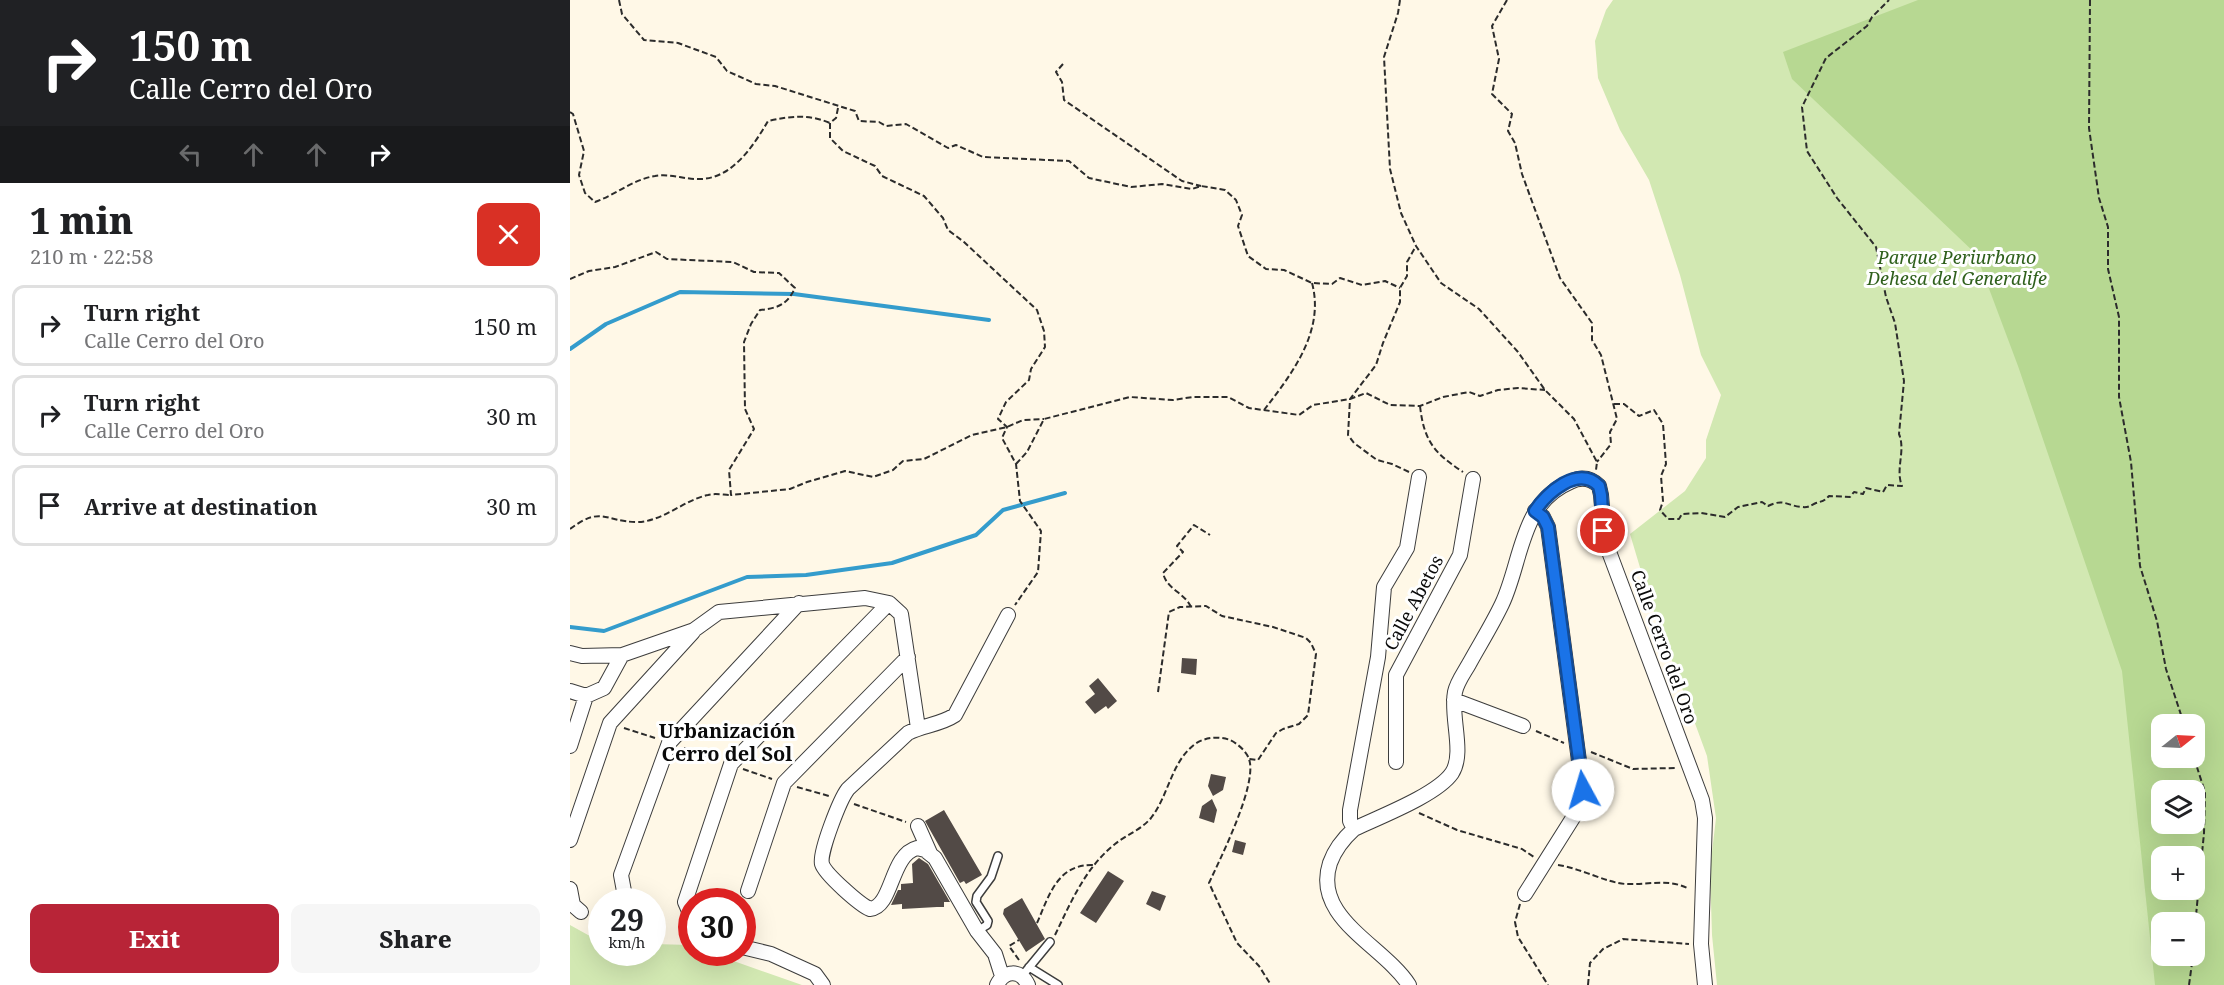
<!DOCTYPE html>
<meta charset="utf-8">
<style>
body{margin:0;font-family:"Noto Serif",serif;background:#f6f6f6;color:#202124;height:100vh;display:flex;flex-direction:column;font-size:22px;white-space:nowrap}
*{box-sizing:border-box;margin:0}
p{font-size:20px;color:#757577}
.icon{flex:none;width:33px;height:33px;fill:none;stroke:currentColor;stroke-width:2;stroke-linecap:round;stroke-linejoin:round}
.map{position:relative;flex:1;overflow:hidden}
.drawer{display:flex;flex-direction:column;background:#fff;width:570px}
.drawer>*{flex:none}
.guide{background:#202124;color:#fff;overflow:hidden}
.needle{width:39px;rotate:72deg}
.fabs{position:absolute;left:1581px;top:714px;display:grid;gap:12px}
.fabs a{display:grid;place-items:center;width:54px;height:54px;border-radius:12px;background:#fff;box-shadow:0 6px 24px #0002;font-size:30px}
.speed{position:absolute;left:18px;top:888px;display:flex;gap:12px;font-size:30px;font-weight:700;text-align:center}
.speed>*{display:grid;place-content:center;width:78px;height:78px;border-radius:50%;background:#fff;box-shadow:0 6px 24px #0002;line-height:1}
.speed small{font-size:15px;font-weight:400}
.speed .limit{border:9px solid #d22;background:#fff;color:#111}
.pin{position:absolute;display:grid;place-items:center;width:51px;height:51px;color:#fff;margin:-26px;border:3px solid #fff;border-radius:50%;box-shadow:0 2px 6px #0007}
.me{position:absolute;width:66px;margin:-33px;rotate:354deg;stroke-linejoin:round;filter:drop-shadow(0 0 4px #0008)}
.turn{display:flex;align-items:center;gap:21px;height:126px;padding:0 30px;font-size:27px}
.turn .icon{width:78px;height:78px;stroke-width:2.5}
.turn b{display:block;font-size:42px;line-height:51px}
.lanes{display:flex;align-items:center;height:57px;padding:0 30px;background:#0003;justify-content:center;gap:30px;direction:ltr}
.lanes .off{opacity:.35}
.round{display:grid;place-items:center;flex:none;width:63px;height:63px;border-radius:12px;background:#f6f6f6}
.headline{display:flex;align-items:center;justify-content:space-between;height:102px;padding:0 30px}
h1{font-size:36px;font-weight:800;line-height:45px}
.cta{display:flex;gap:12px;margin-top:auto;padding:12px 30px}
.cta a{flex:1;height:69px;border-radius:12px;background:#b82437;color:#fff;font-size:24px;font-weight:800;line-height:69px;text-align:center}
.cta a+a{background:#f6f6f6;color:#202124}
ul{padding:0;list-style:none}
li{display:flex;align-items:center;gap:18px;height:81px;margin:0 12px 9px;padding:0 18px;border:3px solid #e0e0e0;border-radius:12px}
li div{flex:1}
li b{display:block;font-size:22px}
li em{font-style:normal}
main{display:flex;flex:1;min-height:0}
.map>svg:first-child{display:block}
</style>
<main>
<section class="drawer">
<div class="guide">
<div class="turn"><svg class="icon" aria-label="right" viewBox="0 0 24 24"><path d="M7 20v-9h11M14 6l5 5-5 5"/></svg><div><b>150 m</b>Calle Cerro del Oro</div></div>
<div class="lanes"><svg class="icon off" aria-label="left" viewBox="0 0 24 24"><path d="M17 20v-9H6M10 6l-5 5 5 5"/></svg><svg class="icon off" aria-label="ahead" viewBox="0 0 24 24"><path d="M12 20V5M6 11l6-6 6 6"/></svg><svg class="icon off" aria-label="ahead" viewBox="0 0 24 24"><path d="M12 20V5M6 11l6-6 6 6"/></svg><svg class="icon" aria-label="right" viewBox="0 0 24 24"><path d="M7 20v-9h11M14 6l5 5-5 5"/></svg></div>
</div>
<div class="headline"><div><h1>1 min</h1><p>210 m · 22:58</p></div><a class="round" style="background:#d93025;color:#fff"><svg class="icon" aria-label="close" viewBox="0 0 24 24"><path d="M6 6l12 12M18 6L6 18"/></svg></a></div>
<ul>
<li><svg class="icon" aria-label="right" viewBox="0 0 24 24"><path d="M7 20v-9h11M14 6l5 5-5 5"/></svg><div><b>Turn right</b><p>Calle Cerro del Oro</p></div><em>150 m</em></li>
<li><svg class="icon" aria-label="right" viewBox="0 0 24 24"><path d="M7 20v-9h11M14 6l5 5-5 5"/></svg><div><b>Turn right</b><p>Calle Cerro del Oro</p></div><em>30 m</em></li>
<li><svg class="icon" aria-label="arrive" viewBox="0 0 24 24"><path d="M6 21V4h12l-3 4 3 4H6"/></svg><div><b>Arrive at destination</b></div><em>30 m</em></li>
</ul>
<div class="cta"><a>Exit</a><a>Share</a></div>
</section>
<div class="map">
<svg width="1654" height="985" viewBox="0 0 1654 985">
<rect width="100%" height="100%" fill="#fff8e7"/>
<path fill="#d2e8b2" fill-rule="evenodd" d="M1043,0H1654V985H1147L1142,935L1140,869L1146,818L1137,756L1080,601L1060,534L1115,491L1136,458V440L1151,395L1131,355L1110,275L1079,180L1050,130L1028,78L1025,41L1036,10ZM1592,724H1624V758H1592ZM1592,790H1624V824H1592ZM1592,856H1624V890H1592ZM1592,922H1624V956H1592Z
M0,925L18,935L31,938L32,952H82L83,944L120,945L122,952L141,953L232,985H0Z"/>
<path fill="#b7d892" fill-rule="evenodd" d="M1348,0H1654V985H1585L1552,671L1448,366L1406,254L1222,79L1213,52ZM1592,724H1624V758H1592ZM1592,790H1624V824H1592ZM1592,856H1624V890H1592ZM1592,922H1624V956H1592Z"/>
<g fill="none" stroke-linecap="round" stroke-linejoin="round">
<path stroke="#349ccc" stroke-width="4" d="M0,349L36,324L110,292L224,294L419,320
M0,627L34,631L177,577L236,575L322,563L406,535L433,510L495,493"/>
</g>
<path fill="#524a46" d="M612,658L627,659L626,675L611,673Z
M528,678L547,701L538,709L536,706L525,714L515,702L525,694L519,686Z
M641,774L656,777L653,790L643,796L638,786Z
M642,799L647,810L644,823L629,818L632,806Z
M374,810L412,875L396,884L394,881L390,883L355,821Z
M665,840L676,843L673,855L662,852Z
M349,858L358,864L380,902H374V907H367L332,909V904L321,905L328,890H331V884L343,883L342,864Z
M538,871L554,881L526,923L510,913Z
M582,891L596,896L590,911L576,904Z
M452,898L475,939L456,952L433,914L434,909Z"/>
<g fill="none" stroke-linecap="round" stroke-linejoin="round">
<g stroke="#3d3d3d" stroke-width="10">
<path id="lane" d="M407,931L417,925L418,921L406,902L407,896L421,877L428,856
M459,967L488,985
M452,976L480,942"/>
</g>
<g stroke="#3d3d3d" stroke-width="16">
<path id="street" d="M0,653L12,656L52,655L124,630L149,612L295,598L319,603L331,614L348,728
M0,691L16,696L34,688L52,655
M884,700L953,726
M0,746L16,696
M826,762V675L890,555L903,479
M348,826L360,853
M784,829L780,821V810L808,657L814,587L837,548L849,477
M0,840L40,723L123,632
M0,889L3,905L11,912
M178,891L214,783L338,657
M955,894L1006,813L1013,791L978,527L973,517L965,511
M56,902L51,875L99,743L229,603
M122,918L115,902L161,764L319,603
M172,947L201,954L245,974L253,985
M432,976L425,954L407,931L365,858L355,850L347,848C320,855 323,907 300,909C290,905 255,874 252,864C249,853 270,799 278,789L338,733C353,725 370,725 385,715L438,615
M427,985C434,970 451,969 458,985
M839,985C813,945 742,918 760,863C765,849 773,839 784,829C809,817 867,795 882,773C895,753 880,716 885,692C887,682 894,673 899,664C910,644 922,625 932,604C952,562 950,503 1000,482C1010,477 1020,477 1029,486L1031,495L1035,541L1132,800L1135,818L1131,944L1135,985"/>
</g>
<path stroke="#2c2c2c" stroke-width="2" stroke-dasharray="6 3" stroke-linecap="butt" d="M49,0L52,14L74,40L108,43L146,57L157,71L186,84L205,86L285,111L289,121L309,122L316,126L336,124L378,148L386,145L413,157L499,161L519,178L561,187L592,184L622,189L631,186L655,190L666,200L672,215L668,226L678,256L696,269L714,270L742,283L762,284L770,278L792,285L815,281L830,288
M830,0L828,13L814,57L820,169L831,213L846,246L871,283L909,309L948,352L975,390L1004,419L1027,462L1026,470
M937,0L922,26L929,59L922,94L942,114L938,131L945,143L952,174L990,278L1022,323V340L1031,355L1047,419L1040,432L1041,444L1027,462
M1520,0L1519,128L1529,198L1538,227V269L1549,317V397L1561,462L1570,566L1587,621L1596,669L1614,724
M493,64L486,72L492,82L494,100L612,181L631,186
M268,108L266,118L260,123V138L273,151L305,166L312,176L354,196L373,218L378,230L394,242L467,310L474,331L475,347L461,369L459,380L436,402L428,419L437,427L432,438L446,464L450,501L471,531L468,572L445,605
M0,112L3,114L14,151L9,175L15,193L25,202C45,195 64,179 85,176C100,173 116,180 131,179C163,178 184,145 198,121C220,116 239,114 260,123
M0,279L19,271L45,267L86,252L97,259L163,262L184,272L209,273L225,288C217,305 208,308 190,310L181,324L174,342L175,409L184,429L159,470L161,495L220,489L237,482L275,471L303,477L323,470L333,461L354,459L402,435L437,427L453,420L474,419
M1044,404H1054L1069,416L1084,410L1093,424L1096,464L1091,476L1093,501L1090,510L1098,519H1109L1112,514L1131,513L1155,517L1168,507L1192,502L1198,506C1214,498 1217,506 1232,507C1239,508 1241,505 1246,503C1253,501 1254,501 1259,496L1280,497L1284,492L1293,494L1296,488L1313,492L1317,485L1332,486C1325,469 1336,451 1329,434L1334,381L1325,323L1316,297L1306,247L1267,198L1237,151L1232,107L1256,58L1297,26L1302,17L1319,0
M850,406C854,441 864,453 893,472
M694,410C722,374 755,331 742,283
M446,464L457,452L474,419L560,397L603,400L623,397H658L679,408L729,415L743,405L780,399L796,393L820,405L850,406L873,397L899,392L910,396L928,390L948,388L975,390
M839,472L822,464L807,460L784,443L778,435L780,399L806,365L813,343L830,302V288L837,276V262L846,246
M0,529C32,505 35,522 67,522C92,522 114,500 138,495C145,493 154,495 161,495
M621,607C614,592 597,590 593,573L613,552L607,546L624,525L640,535
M588,692L599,612L610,607L636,606L652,616L703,627L736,638L741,643L746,654L738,715L729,724L713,729L706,733L688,760L679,759
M54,728L85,738
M966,731L994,743
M114,748L148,760
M1021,752L1063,769L1105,768
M1624,758L1635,792L1634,833L1624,936
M173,769L202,779
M227,787L259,796
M284,804L336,822
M849,813L887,830L952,849L964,857
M988,865C1010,868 1037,883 1056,884C1078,885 1099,878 1119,889
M950,904L945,922L948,937L978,985
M467,923C479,896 487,864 523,865
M485,935C501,902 515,868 545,844C556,835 571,830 581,818C599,795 601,762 625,744C635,737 649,736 660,740C667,743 677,752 679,759C688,784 650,859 639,883L667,943L689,966L701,985
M449,960L439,946L449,940
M1018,985L1020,963L1033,949L1053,939L1119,944
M1619,985L1623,956"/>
<use href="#lane" stroke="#fff" stroke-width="7"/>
<use href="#street" stroke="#fff" stroke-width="14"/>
</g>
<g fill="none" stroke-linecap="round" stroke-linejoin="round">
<g stroke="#114b97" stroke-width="15">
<path id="route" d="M1013,790L978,527L973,517L965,511C976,494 1008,464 1029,486L1031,495L1033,531"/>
</g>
<use href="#route" stroke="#1a73e8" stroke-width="10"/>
</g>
<g text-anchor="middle" stroke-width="6" stroke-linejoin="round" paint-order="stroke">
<g font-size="18" font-style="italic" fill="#2f601c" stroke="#fff">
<text x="1387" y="264">Parque Periurbano<tspan x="1387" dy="21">Dehesa del Generalife</tspan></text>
</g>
<g font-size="18" fill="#0a0a0a" stroke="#fff">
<text transform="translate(844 603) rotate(-62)" y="6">Calle Abetos</text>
<text transform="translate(1094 647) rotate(70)" y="6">Calle Cerro del Oro</text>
</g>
<g font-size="20" font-weight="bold" fill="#0a0a0a" stroke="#fff">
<text x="157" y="738">Urbanización<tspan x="157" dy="23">Cerro del Sol</tspan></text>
</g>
</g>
</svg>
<div class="fabs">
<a><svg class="needle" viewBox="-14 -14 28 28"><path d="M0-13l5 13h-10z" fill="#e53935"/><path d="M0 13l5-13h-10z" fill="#757577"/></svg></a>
<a><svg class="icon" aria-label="layers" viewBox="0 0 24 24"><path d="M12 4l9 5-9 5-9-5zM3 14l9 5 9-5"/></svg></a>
<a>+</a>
<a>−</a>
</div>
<div class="speed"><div>29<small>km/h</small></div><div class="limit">30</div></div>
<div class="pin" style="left:1033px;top:531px;background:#d93025"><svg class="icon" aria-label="arrive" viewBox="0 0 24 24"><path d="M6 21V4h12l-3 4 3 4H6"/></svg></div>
<svg class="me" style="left:1013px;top:790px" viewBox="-20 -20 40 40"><circle r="19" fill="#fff"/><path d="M0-13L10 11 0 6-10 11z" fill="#1a73e8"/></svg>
</div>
</main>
